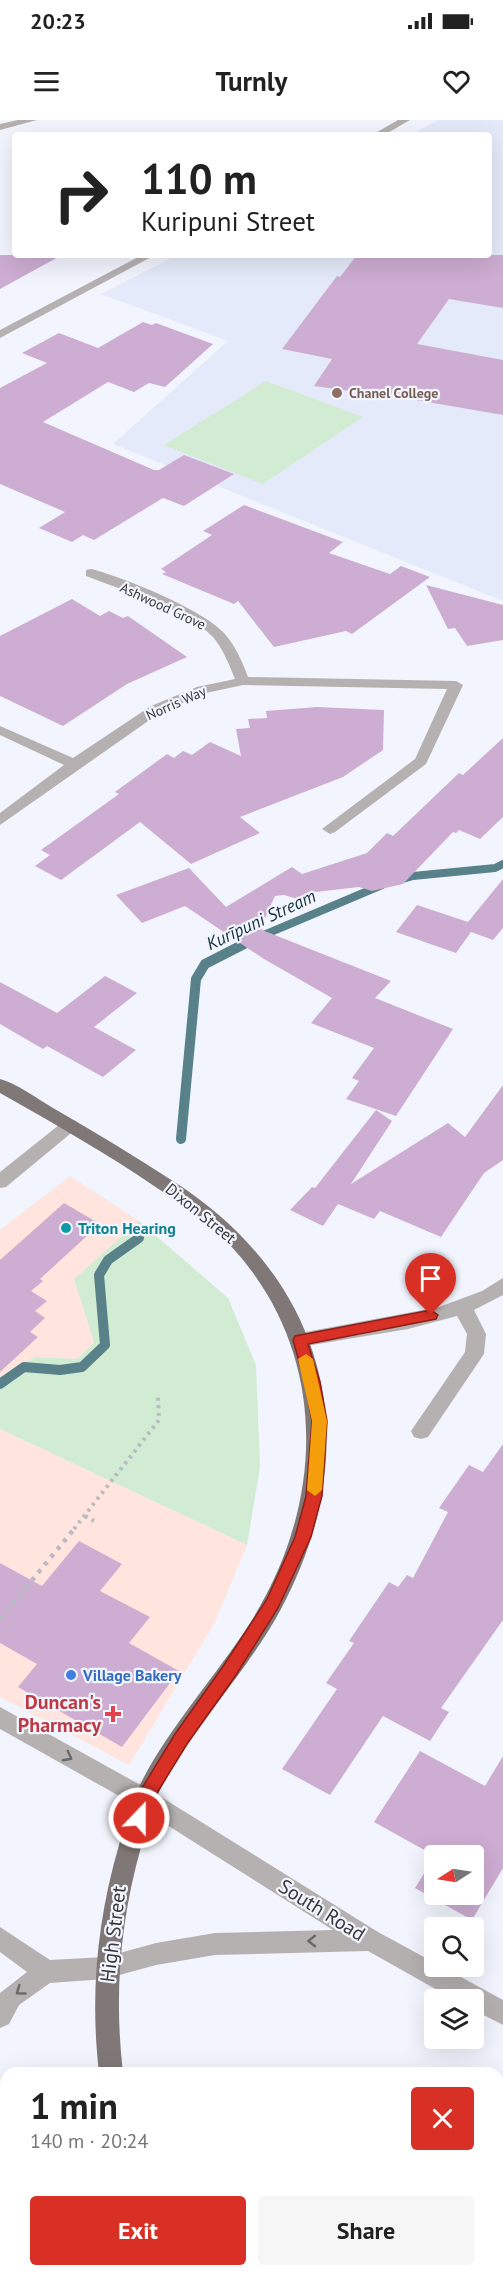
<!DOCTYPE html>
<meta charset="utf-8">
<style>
body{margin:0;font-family:"PT Sans",sans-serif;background:#f6f6f6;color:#222;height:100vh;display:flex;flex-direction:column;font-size:22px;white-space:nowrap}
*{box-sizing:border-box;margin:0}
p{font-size:20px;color:#767676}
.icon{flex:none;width:33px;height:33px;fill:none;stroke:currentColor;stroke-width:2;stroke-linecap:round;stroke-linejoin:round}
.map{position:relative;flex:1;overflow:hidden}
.panel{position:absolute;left:0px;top:1947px;width:504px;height:210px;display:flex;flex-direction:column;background:#fff;border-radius:18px 18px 0 0;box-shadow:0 6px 24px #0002}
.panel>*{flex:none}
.guide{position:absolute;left:12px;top:12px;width:480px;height:126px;border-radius:6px;box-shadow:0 6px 24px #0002;background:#fff;color:#222;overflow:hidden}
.needle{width:39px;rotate:258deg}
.tools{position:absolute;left:424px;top:1725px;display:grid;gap:12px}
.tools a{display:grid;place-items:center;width:60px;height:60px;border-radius:6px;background:#fff;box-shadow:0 6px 24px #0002;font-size:30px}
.pin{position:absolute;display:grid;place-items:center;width:51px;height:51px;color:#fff;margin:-62px -26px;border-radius:50% 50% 50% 0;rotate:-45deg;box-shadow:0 0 6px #0007}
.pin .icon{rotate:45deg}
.me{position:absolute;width:66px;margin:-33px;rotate:22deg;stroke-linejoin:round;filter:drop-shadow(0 0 4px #0008)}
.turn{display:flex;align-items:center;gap:21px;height:126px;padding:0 30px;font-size:27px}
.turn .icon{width:78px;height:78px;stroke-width:2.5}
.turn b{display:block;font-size:42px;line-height:51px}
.round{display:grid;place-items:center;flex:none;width:63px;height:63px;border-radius:6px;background:#f6f6f6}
.summary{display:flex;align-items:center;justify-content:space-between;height:102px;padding:0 30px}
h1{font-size:36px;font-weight:700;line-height:45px}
.primary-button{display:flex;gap:12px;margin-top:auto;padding:12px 30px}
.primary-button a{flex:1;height:69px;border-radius:6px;background:#d93025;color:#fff;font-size:24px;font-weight:700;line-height:69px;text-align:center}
.primary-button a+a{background:#f6f6f6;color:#222}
.status{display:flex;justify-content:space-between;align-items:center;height:42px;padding:0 30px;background:#fff;direction:ltr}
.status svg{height:16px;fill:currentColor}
header{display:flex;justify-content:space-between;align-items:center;height:78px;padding:0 30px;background:#fff;font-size:27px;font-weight:700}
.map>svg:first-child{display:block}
</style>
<div class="status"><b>20:23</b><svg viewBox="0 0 49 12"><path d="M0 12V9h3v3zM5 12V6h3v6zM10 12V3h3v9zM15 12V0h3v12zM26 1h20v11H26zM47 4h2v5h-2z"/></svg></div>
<header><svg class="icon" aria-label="menu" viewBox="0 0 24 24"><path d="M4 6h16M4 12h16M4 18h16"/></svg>Turnly<svg class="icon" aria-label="heart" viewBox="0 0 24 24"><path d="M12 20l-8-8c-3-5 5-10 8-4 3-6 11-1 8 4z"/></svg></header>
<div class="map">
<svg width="503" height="2157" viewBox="0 0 503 2157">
<rect width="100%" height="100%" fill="#f2f5fe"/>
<path fill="#ffe5dd" d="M70,1056L139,1101L74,1159L94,1222L77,1239L35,1237L0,1257V1110Z
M0,1309L247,1425L214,1504L129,1645L0,1577Z"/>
<path fill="#e4eaf9" d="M439,0H503V481L113,324L228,221L101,174L177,135H489V15H410Z"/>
<path fill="#d2ecd3" d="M266,261L363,297L263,364L164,325Z
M139,1101L228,1178L256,1245L260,1347L247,1425L0,1309V1257L35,1237L77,1239L94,1222L74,1159Z"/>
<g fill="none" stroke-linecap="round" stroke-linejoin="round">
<path stroke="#58818a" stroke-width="8" d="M396,761L413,756L495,748L503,744
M247,822L382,765"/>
<path stroke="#58818a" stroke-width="10" d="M181,1019L196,859L205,844L250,821
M0,1264L24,1247L60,1250L82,1247L105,1225L99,1155L108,1140L139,1118"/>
</g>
<path fill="#cdadd2" d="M0,135H62L0,169Z
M357,135H503V188L449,179L417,224L503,240V295L358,270L357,272L314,266L332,239L282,229L337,156L340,157Z
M143,202L152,205L156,203L213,224L165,267L149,263L134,272L108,262L43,302L154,350H159L184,335L234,354L184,386L163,378L94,420L83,415L72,422L39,408L65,392L0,364V268L47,243L22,233L59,213L98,228Z
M244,385L343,422L329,433L390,454L401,446L430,457L352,514L346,511L274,527L238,481L234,484L162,454L166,452L161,449L212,415L203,411Z
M426,465L503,485V520L467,526L455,508L448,509Z
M72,479L100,496L109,491L123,498L128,496L187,537L127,564L63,606L0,576V516Z
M317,587L384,590L383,630L343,657L240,697L260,713L191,744L140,702L61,760L35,746L50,735L41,730L119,674L115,672L167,634L174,638L183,631L192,635L210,622L241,636L236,609L250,608L248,599L267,598L266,591Z
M503,618V697L480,719L459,710L456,713L453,712L403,764L372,771L359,767L307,773L297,779L284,775L275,776L265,798L262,810L391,861L375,878L453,909L396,996L346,979L359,961L352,958L374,928L311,903L332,878L264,839L185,786L142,803L116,775L189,748L226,787L292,747L302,754L367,733L387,713L393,716L459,653L463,655Z
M503,759V808L493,820L471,812L456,833L396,812L417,785L468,802Z
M105,856L137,873L94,907L136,930L103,957L47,926L43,929L0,904V862L57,893Z
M503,965V1040L484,1053L441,1117L380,1091L374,1099L338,1084L323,1106L290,1090L312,1067L315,1068L376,990L392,1001L351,1064L448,1003L465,1017Z
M64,1083L100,1104L40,1159L43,1161L31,1171L47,1181L35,1191L45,1198L30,1212L38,1217L0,1252V1140Z
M503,1324V1500L441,1588L449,1592L430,1621L383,1596L330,1675L282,1649L337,1569L326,1563L354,1523L349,1521L389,1462L398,1467L407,1455L413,1458L448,1392L439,1388L469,1345L483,1352Z
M79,1421L122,1444L100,1471L150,1497L129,1523L179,1551L122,1627L18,1567L37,1544L0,1523V1443L42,1466Z
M420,1631L485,1666L503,1636V1748L472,1800L415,1768L435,1736V1774H474V1736H435L374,1702Z"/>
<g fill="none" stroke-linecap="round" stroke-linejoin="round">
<path stroke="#b9bbc2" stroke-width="4" stroke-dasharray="3 4.5" stroke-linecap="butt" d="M85,1396L94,1401
M74,1409L159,1300L158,1276"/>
<path stroke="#b9bbc2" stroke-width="4.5" stroke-dasharray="4 6" stroke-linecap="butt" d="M0,1499L75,1408"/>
<path fill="#b5b1b1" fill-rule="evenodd" d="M18,0H37L0,10V4Z
M398,0H410L384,15H372Z
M142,135H155L0,218V210Z
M91,449C123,457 202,489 224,513C235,525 242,541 248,557L456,561L463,565L426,644L335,712L330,714L322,709L415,639L447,569L243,565L206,573L161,592L0,705V693L64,645L0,615V606L73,638L151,586L197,567L235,559C229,544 223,529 213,517C184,487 124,471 86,456V450Z
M70,999L76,1001L79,1005L76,1009L6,1067L0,1068V1052L64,1001Z
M503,1158V1175L474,1190L486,1214L484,1234L428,1317L421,1319L414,1317L411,1311L465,1232L467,1214L457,1196L408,1209L300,1227L293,1225L290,1220L293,1215L300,1213L439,1187L482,1171Z
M0,1587L153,1672L378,1812L435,1843V1846H441L503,1880V1905L474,1890V1880H455L368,1831L215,1835L156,1845L105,1859L50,1863L19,1885L9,1904L0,1908V1873L27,1852L0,1832V1807L50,1840L105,1837L156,1823L215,1813L333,1810L137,1686L0,1609Z"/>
<path fill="#807877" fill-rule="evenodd" d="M0,959C18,964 36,978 53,988C95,1012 136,1037 176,1063C331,1164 367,1328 281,1489C245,1556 188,1611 155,1680C149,1695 146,1711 141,1727C120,1802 114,1875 123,1953H99C90,1874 97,1801 119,1725C124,1708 128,1691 135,1675C164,1612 213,1561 250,1503C331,1375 329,1216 214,1109C197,1093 176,1081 157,1068C106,1033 53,1003 0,973Z
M169,2151H196L198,2157H171Z"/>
</g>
<defs><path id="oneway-chevron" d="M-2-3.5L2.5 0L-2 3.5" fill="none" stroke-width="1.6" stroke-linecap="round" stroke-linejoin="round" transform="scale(1.5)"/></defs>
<g stroke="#69686a">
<use href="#oneway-chevron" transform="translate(68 1637) rotate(28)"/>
<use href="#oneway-chevron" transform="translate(312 1821) rotate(179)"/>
<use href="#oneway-chevron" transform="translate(20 1871) rotate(144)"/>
</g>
<path fill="#d93025" stroke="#8d1f18" stroke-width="1.5" d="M431,1190L438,1195L436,1199L308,1224L320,1262L327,1301L322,1376L311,1417L278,1488L236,1555L187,1624L152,1681L145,1704L139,1706L133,1704L130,1698L139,1673L175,1614L224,1545L267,1479L295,1417L306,1376L312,1301L305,1262L293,1220L295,1216Z"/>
<path fill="#f59e0b" d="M306,1234L313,1239L327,1301L322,1370L315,1376L307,1370L312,1301L298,1239Z"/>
<circle fill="#8d6e63" stroke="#f2f5fe" stroke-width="2" cx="337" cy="273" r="6"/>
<circle fill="#0f9aa8" stroke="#f2f5fe" stroke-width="2" cx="66" cy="1108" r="6"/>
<circle fill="#3f7fe0" stroke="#f2f5fe" stroke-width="2" cx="71" cy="1555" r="6"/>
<path fill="#e0444e" stroke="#f2f5fe" stroke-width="2" d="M110 1585h6v6h6v6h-6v6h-6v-6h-6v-6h6z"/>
<g text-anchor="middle" stroke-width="4.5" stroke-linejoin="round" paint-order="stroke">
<g font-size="14" font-weight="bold" fill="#785e54" stroke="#f2f5fe" text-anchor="start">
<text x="349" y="278">Chanel College</text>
</g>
<g font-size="14" fill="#37383b" stroke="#f2f5fe">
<text transform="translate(163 486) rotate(25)" y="5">Ashwood Grove</text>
<text transform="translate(176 583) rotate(-24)" y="5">Norris Way</text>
</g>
<g font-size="16" fill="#37383b" stroke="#f2f5fe">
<text transform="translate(201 1093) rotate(39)" y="6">Dixon Street</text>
</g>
<g font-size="16" font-weight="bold" fill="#0d838f" stroke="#f2f5fe" text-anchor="start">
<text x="78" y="1114">Triton Hearing</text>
</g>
<g font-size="16" font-weight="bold" fill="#366cbe" stroke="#f2f5fe" text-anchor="start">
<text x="83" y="1561">Village Bakery</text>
</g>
<g font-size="18" font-style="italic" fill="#153339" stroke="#f2f5fe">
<text transform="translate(261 800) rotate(-25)" y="6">Kurīpuni Stream</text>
</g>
<g font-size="20" font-weight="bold" fill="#be3a42" stroke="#f2f5fe" text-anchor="end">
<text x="101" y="1589">Duncan's<tspan x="101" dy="23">Pharmacy</tspan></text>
</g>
<g font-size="20" fill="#37383b" stroke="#f2f5fe">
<text transform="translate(322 1790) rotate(32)" y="7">South Road</text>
<text transform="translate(113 1814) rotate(-83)" y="7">High Street</text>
</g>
</g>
</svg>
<div class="tools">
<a><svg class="needle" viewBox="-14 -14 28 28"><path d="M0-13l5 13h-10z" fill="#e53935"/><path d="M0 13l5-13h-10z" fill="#767676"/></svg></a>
<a><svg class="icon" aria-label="search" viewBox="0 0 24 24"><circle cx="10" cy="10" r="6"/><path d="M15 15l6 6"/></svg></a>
<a><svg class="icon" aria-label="layers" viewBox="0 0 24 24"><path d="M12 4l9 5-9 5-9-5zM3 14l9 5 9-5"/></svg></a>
</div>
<div class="pin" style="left:431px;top:1195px;background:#d93025"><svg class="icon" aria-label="arrive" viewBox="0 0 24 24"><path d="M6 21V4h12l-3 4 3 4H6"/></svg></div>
<svg class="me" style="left:139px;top:1698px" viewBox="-20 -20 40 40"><circle r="17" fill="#d93025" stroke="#fff" stroke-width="3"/><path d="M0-11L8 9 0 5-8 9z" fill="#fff"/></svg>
<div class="guide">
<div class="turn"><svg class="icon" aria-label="right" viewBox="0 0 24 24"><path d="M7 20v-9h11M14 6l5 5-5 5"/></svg><div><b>110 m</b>Kuripuni Street</div></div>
</div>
<section class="panel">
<div class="summary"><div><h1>1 min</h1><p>140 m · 20:24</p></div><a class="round" style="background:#d93025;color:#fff"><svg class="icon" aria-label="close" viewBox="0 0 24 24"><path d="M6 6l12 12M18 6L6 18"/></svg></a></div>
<div class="primary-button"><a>Exit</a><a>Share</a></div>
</section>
</div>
